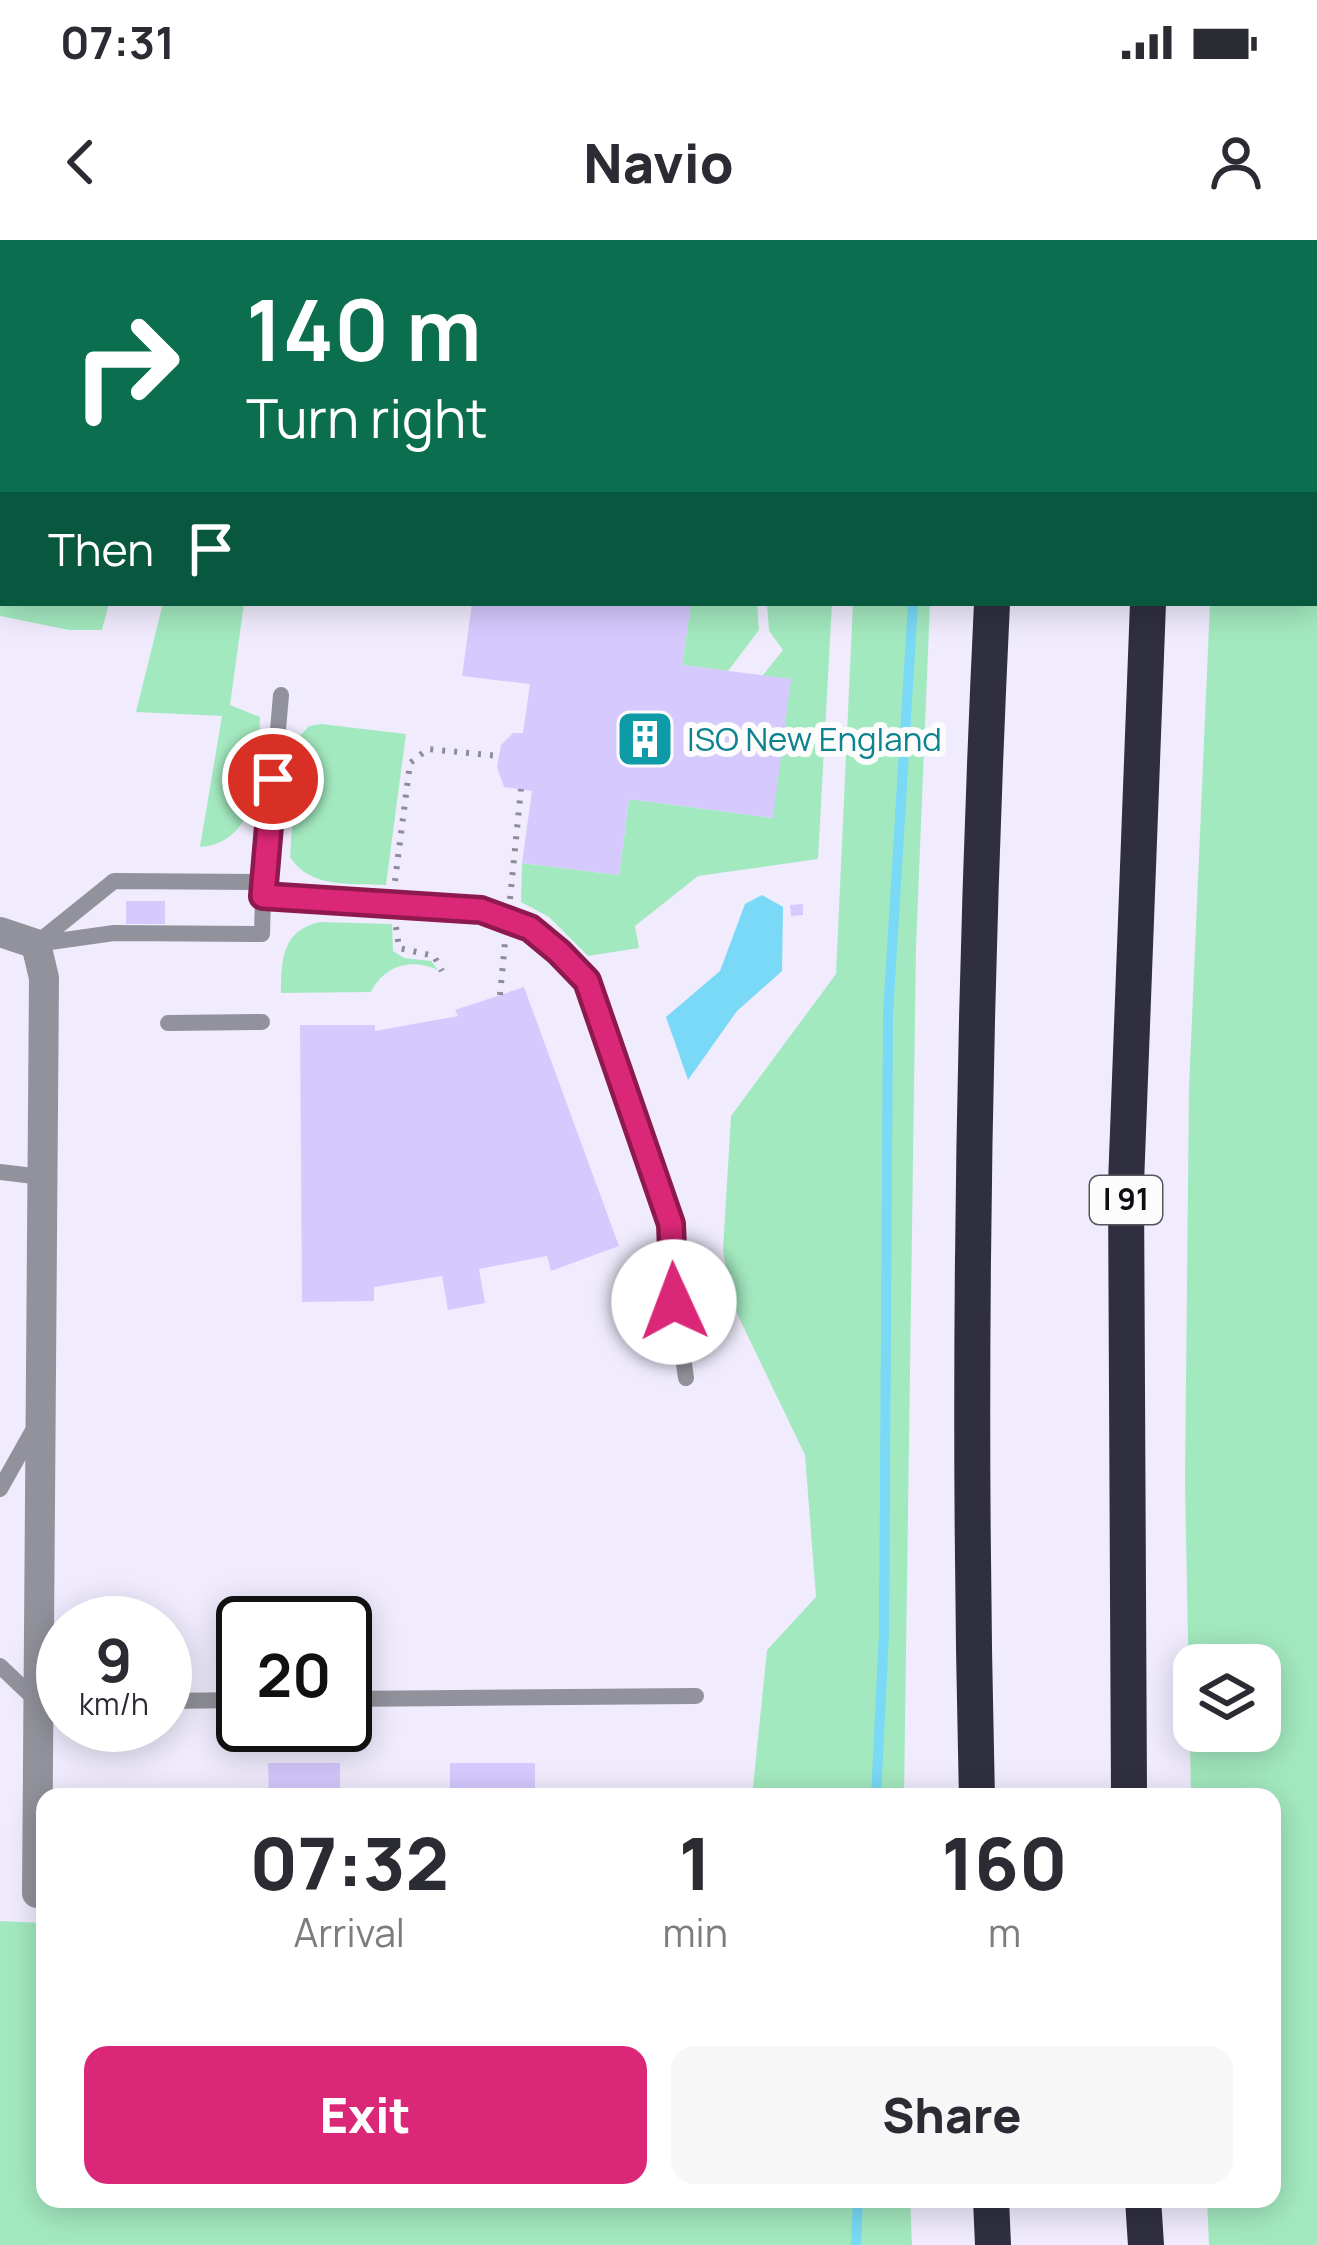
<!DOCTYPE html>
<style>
body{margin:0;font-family:Manrope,sans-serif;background:#f7f7f7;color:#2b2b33;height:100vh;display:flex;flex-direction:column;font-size:45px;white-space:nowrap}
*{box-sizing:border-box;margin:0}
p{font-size:39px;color:#7c7c81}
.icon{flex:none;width:66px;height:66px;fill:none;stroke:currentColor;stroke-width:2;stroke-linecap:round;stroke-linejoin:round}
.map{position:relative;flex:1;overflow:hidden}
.drawer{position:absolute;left:36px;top:1548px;width:1245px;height:420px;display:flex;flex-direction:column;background:#fff;border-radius:24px;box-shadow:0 6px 30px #0003}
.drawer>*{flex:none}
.banner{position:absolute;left:0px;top:0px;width:1317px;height:366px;box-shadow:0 6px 30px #0003;background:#0b6e4f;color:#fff;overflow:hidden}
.fabs{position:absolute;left:1173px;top:1404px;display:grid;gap:24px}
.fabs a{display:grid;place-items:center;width:108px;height:108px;border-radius:24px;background:#fff;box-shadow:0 6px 30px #0003;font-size:60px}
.speed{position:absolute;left:36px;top:1356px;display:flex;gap:24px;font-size:60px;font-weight:700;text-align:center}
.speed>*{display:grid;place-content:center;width:156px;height:156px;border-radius:50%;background:#fff;box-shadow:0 6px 30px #0003;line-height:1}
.speed small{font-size:30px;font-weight:400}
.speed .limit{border:6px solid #111;border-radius:18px;background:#fff;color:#111}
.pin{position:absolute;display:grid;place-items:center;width:102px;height:102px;color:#fff;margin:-51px;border:6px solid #fff;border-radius:50%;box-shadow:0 3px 12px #0007}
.me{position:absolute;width:132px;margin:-66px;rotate:358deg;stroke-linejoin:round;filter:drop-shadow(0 0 9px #0008)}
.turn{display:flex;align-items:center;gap:42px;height:252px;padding:0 48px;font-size:54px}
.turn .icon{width:156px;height:156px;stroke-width:2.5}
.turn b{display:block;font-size:84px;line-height:102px}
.then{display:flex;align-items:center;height:114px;padding:0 48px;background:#0003;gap:24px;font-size:45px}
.eta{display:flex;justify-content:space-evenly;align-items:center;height:204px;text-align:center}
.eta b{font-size:72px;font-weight:800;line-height:84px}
.primary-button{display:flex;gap:24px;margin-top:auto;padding:24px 48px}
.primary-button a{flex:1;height:138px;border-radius:24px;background:#db2777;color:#fff;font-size:48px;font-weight:800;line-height:138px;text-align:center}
.primary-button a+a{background:#f7f7f7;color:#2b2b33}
.status{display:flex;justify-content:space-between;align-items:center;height:84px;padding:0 60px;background:#fff;direction:ltr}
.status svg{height:33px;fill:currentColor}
header{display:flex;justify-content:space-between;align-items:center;height:156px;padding:0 48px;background:#fff;font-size:54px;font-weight:800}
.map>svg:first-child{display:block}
</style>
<div class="status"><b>07:31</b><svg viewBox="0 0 49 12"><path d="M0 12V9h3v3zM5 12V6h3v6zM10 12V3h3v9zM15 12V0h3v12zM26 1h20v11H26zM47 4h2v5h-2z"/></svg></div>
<header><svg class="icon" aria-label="back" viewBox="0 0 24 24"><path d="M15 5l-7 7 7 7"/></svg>Navio<svg class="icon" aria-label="person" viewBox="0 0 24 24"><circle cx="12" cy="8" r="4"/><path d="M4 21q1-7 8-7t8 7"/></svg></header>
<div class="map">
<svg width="1317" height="2005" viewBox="0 0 1317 2005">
<rect width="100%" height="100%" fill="#f0ecfe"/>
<path fill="#a3e9bf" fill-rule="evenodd" d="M1242,0H1317V2005H1209L1207,1959H1272V1557H1191L1185,1242L1189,847L1210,363H1314V3ZM1194,1425H1260V1491H1194Z
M3,244V363H109L102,390H69L0,376Z
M163,363H244L230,465L260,477C258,526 262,602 200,607L222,476L136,472Z
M691,363H757L759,390L728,431L682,425Z
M767,363H832L818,619L698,636L635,686L639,708L588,716L549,677L521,662L522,623L619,635L629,559L773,578L763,435L783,410L769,391Z
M853,363H930L916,707L904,1557H752L767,1410L816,1357L805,1215L731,1061L723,1010L731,876L836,734Z
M321,484L406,494L386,645C352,643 310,649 290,617L298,498L309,486Z
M321,682L392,684L393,711L404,718L431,721L438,730C411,718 385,725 371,752L281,753C281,721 282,689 321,682Z
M0,1681L45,1683V1959H910L912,2005H0Z"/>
<path fill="#79d9f6" d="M762,655L783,667L782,731L737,771L688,840L666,777L720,731L745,664Z"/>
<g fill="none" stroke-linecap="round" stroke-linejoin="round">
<path stroke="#79d9f6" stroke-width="10" d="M937,3V0
M876,1557L884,1394L888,775L913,363
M856,2005L858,1959"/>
</g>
<path fill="#d6c9fe" d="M472,363H691L682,425L791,439L773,578L629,559L619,635L522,623L532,551L504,547L497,527L501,505L513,493H523L530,444L462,436Z
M126,661H165V684H126Z
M803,664V675L791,676L790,665Z
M524,747L619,1006L551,1031L547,1016L479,1029L485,1063L448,1070L442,1036L374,1047V1061L302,1062L300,785H375V791L458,776L455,770Z
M268,1523H340V1557H269Z
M450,1523H535V1557H450Z"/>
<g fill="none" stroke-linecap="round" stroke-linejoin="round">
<path stroke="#8f8c99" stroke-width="6" stroke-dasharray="3 9" stroke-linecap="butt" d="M395,641L410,523L428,509L499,516
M510,659L521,549
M396,687L399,708L434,716L442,731
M500,755L505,702"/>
<path stroke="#92929c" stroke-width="16" d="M755,3V0
M264,651L281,455
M37,703L114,641L264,642
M36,704L114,693L262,694L263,656L481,670L530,688L587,741L671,984L675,1062L686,1138
M168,783L262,782
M0,932L42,937
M0,1249L36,1185
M0,1426L39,1463L63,1462
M345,1459L696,1456
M165,1461L243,1460"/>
<path stroke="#92929c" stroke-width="30" d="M0,692L36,704L44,738L37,1653"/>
<path stroke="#2f2f40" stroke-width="36" d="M1015,3V0
M1173,3V0
M977,1557C967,1159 973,761 992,363
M1129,1557L1126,944L1148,363
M991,1959L993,2005
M1143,1959L1146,2005"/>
</g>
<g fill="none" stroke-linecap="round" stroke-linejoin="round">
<g stroke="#8e194d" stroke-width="30">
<path id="route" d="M273,539L263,656L481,670L530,688L559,712L587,741L671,984L674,1062"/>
</g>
<use href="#route" stroke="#db2777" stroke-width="21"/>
</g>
<defs>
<g id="building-square" transform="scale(3)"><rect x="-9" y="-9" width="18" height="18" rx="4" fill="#0f9aa8" stroke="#fcfcfc"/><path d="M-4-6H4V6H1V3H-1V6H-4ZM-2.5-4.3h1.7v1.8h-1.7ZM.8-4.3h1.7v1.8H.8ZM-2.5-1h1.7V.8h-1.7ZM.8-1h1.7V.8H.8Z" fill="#fff"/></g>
</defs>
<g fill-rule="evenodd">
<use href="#building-square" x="645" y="499"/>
</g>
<g text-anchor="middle" stroke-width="12" stroke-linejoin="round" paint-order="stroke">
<rect fill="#fcfcfc" stroke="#56555a" stroke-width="3" x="1090" y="936" width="72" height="48" rx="9"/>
<g font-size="30" font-weight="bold" fill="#0f0d14">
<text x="1126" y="970">I 91</text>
</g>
<g font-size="33" fill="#0d838f" stroke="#fcfcfc" text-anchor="start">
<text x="687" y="511">ISO New England</text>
</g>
</g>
</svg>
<div class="fabs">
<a><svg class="icon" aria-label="layers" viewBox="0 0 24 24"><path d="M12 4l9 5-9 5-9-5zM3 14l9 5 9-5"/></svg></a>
</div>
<div class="speed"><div>9<small>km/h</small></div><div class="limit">20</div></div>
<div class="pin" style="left:273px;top:539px;background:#d93025"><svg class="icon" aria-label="arrive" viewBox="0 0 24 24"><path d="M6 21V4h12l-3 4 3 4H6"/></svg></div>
<svg class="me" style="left:674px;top:1062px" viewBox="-20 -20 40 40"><circle r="19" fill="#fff"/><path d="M0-13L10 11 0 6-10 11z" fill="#db2777"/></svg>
<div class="banner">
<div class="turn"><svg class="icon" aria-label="right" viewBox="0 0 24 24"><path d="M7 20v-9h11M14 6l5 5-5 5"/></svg><div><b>140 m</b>Turn right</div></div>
<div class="then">Then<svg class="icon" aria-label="arrive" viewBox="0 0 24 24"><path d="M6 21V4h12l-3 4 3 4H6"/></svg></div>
</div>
<section class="drawer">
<div class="eta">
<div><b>07:32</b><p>Arrival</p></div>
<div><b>1</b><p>min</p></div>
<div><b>160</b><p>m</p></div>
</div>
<div class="primary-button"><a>Exit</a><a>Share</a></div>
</section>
</div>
